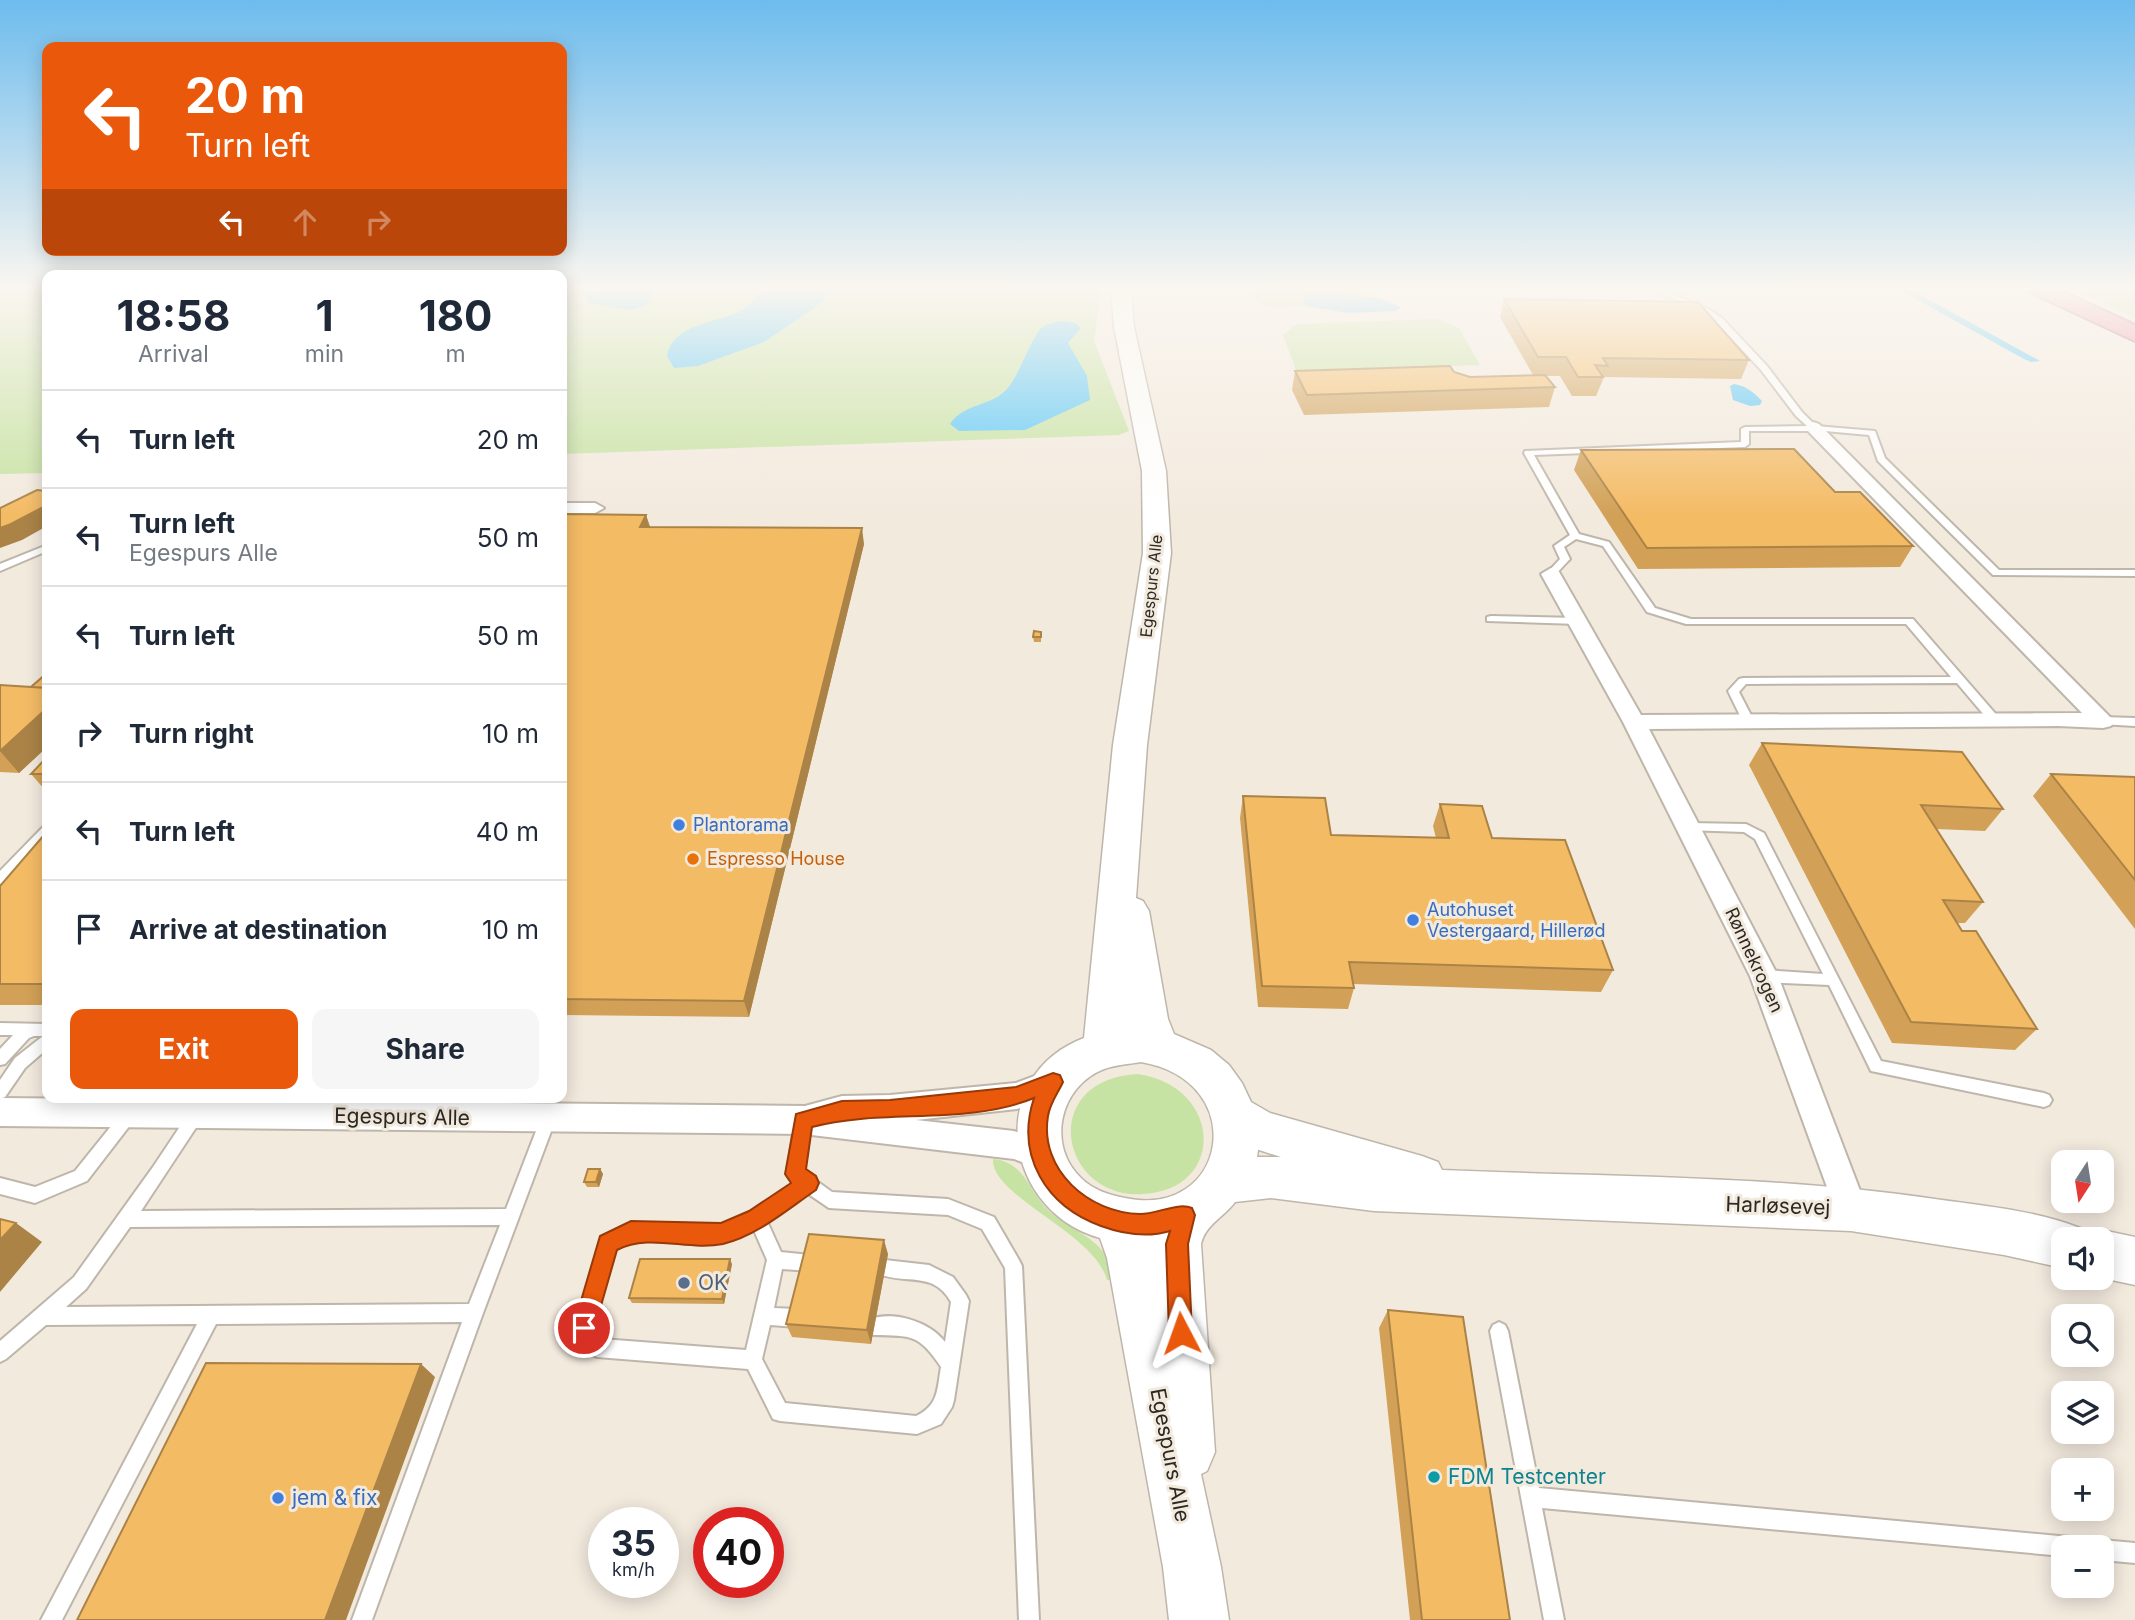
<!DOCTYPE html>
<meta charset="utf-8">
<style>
body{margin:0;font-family:Inter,sans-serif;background:#f6f6f7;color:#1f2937;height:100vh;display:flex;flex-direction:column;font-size:26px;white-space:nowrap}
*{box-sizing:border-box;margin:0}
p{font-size:23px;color:#747a83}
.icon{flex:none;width:38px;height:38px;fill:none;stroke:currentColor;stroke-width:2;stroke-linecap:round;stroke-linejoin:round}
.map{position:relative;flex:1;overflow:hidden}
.drawer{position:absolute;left:42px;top:270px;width:525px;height:833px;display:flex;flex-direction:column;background:#fff;border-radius:14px;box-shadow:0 4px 18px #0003}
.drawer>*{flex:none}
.guide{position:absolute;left:42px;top:42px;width:525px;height:214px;border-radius:14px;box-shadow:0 4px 18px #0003;background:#ea580c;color:#fff;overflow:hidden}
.needle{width:46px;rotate:192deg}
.controls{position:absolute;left:2051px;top:1150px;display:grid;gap:14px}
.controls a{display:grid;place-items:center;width:63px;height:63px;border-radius:14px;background:#fff;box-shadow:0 4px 18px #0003;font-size:35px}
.speed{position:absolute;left:588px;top:1507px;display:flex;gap:14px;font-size:35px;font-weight:700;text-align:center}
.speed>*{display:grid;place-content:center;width:91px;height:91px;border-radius:50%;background:#fff;box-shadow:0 4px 18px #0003;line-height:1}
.speed small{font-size:18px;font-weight:400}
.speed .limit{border:10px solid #d22;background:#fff;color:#111}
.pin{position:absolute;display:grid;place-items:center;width:60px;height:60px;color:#fff;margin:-30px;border:4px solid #fff;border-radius:50%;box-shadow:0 2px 7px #0007}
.me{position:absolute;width:77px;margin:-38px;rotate:356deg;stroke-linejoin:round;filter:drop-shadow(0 0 5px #0008)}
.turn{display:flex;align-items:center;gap:24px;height:147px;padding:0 28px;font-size:32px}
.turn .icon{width:91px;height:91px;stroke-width:2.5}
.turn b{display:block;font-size:49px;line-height:60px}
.lanes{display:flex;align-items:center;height:66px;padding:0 28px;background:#0003;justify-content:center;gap:35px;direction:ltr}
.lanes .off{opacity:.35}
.eta{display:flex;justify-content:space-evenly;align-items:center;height:119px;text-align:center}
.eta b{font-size:42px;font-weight:700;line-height:49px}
.primary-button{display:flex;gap:14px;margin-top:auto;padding:14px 28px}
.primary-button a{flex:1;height:80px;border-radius:14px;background:#ea580c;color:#fff;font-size:28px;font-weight:700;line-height:80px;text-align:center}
.primary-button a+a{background:#f6f6f7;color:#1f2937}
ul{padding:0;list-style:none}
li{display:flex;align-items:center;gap:21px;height:98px;padding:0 28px;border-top:2px solid #e0e1e3}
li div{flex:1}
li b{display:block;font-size:26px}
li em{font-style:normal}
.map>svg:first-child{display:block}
</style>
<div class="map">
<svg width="2135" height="1620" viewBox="0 0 2135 1620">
<rect width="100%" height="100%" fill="#f3eade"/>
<path fill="#c7e3a3" d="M0,288H47V473L0,474Z
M562,288H1101L1094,341L1129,431L1119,435L562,454Z
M1249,288H1359L1378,298L1318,293L1302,301L1306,306C1283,307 1265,312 1249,294Z
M2072,288H2135V318Z
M1438,319L1459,328L1480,365L1309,372L1296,370L1283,335L1296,324Z
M1138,1074C1223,1087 1226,1189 1144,1194C1059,1200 1037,1079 1138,1074Z
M993,1159C1026,1162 1029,1193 1050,1212C1067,1227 1091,1235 1105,1254C1111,1262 1112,1271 1114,1280H1107C1095,1233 990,1196 993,1159Z"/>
<path fill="#56c7f8" d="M595,288H655L646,306L628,310L590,303L585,296Z
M764,288H860L829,295L816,307L764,342L698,366L674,368L667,356C673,324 714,323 739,312C749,307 757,296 764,288Z
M1896,288H1908L2040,361L2031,362L2024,359Z
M1318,293L1378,298L1401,307L1396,311L1349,313L1306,306L1302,301L1306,295Z
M1059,321L1075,323L1081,328L1068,343L1087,376L1090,400L1025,430L959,431L950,424C963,404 990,406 1005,391C1021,375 1032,333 1044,326C1048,324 1055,323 1059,321Z
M1734,384C1747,386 1753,392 1762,401L1760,405L1750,406L1733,400L1730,386Z"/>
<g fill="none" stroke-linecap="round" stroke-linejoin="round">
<g stroke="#beb6aa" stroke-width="4">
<path id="lane" d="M1648,288H1658L1708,309L1722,318L1767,366L1802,412L1816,426L1875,431L1885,458L1999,570H2135V576L1993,575L1878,461L1869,435L1825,431H1749V444L1745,447L1534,455L1579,534L1609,542L1655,608L1691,619H1913L2000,719L1994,723L1990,722L1957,683L1746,684L1739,692L1754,721L1748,725L1744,724L1728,691L1739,679L1743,678L1951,677L1906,624H1686L1647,612L1603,546L1576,539L1564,547L1570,559L1568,561L1554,576H1548V572L1560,559L1554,546L1570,535L1524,453L1525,451L1741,442V429L1745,427L1807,426L1796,416L1761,370L1716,322L1704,311Z
M47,545V551L0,571V564Z
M1491,616L1578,618L1583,621L1578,624L1487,621V617Z
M2103,717L2135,718V726L2099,724L2097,721L2099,718Z
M1689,823L1746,824L1764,833L1881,1061L2044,1093L2049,1095L2052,1100L2049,1105L2044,1107L1871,1071L1829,985L1764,982L1759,980L1757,976L1759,972L1764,970L1823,974L1755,839L1744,832L1685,830L1683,827Z
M47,826V838L5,882L0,884V871L43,827Z
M0,1023L47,1024V1049L25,1068L5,1097L0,1099V1080L15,1058L43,1036H34L29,1038L5,1064L0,1065V1049L13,1035H0Z
M129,1108L134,1110L137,1115L134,1120L87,1181L35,1203L0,1194V1178L35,1187L75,1171L124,1110Z
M196,1108L201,1110L204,1115L201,1120L141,1211L506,1209L543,1113L548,1111L553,1113L556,1118L483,1313L372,1620H352L462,1322L216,1324L62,1620H41L197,1324L46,1325L6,1359L0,1362V1341L74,1277L153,1167L191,1110ZM500,1225L469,1304L66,1307L86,1289L130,1227Z
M803,1113L808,1115L811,1120L803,1171L832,1192L948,1199L994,1217L1019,1260L1022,1266L1039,1620H1019L1005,1268L982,1229L948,1215L829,1208L807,1193L767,1221L781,1252L810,1255L816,1257L819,1263L816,1269L810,1271L782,1269L774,1308L797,1309L803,1312L806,1318L803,1324L797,1327L770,1325L762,1359L785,1403L916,1416C939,1405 937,1389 941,1367C919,1334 912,1336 874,1335L868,1332L865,1326L868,1320C892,1310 929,1321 945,1342L951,1302C933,1270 906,1285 879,1274L876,1268L879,1262L885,1260L929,1265L953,1277L966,1295L969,1301L954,1400L952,1407L941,1424L917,1434L780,1421L773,1419L748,1369L597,1357C586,1353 579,1338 575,1328L602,1237L631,1224L721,1226L751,1212L794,1183L787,1174L795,1120L798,1115ZM753,1228L767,1260L746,1350L602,1339L593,1326L615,1248L632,1240L722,1242Z
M1499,1322L1505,1325L1508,1331L1539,1488L2070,1537L2077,1540L2080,1547H2063V1556L1542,1508L1564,1620H1544L1490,1331L1493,1325Z
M2102,1540L2135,1543V1563L2102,1560V1547H2093L2095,1543Z"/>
</g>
<g stroke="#beb6aa" stroke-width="4">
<path id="street" d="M1813,422L1819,424L2114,721L2111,726L2103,728L2058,726L1649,729L1778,976L1867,1209L1863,1220L1851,1225L1839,1220L1835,1209L1750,976L1623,722L1541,574L1551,568L1558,570L1641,715L2082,713L1807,430L1805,427Z
M562,503H595L604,508L595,513H562Z
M1053,1069L1064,1073L1068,1082L1064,1091L1017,1109L916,1120L1014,1131L1051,1144L1056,1154L1051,1164L1040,1169L1014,1159L803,1134L0,1126V1098L805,1106L842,1096L890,1095L1016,1083Z"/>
</g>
<g stroke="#beb6aa" stroke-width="3">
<path id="secondary" d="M1111,288H1131L1134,327L1166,471L1171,553L1147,745L1136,898L1143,901L1149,911L1168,1019L1174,1034L1211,1050L1229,1065L1242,1083L1251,1102L1270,1113L1422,1156L1438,1162L1442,1170C1606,1177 1772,1175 1935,1199C1983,1206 2034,1210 2080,1228L2084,1239L2102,1230L2135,1237V1285L2102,1278V1239H2063V1268L2004,1255L1851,1231L1374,1211L1271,1198L1235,1202C1223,1218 1206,1224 1201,1244L1215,1452L1207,1471L1201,1474L1221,1567L1229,1620H1169L1163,1567L1107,1258L1100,1238C1003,1211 984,1076 1084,1038L1113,745L1143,553L1142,471L1114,327ZM1141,1062C1252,1081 1227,1220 1125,1198C1109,1195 1093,1190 1081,1178C1046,1145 1060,1086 1104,1069C1115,1065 1129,1064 1141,1062ZM1258,1150H1259L1281,1157H1257Z"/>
</g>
<g stroke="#a96672" stroke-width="4">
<path id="highway" d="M2027,288H2055L2135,325V341L2030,292Z"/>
</g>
<use href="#lane" fill="#fff" fill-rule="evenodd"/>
<use href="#street" fill="#fff" fill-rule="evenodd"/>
<use href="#secondary" fill="#fff" fill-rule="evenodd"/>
<use href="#highway" fill="#ec879c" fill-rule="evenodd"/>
</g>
<path fill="#d2a157" d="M1504,299L1749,360L1741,379L1604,377L1596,396H1572L1560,376H1546L1555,387L1549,407L1304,415L1292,390L1295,371L1454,372L1470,377L1533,375L1500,317Z
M1581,450L1835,492L1913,546L1900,567L1638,569L1574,470Z
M646,515L650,527L864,544L749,1017L562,1015V520Z
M1041,632V642H1034L1033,637Z
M47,673V747L19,773L0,772V685L31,687Z
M1762,743L2003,809L1985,831L1936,829L1983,902L1965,923H1957L2037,1029L2015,1050L1892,1043L1749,765Z
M47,757V791H46L31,774Z
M2051,774L2135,777V929L2033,796Z
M1243,796L1331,835L1436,838L1433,826L1440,804L1492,838L1613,970L1601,992L1353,984L1354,988L1348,1009L1258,1007L1240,818Z
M47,835V1005H0V886Z
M600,1169L603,1174L599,1187H587L584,1182Z
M888,1254L871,1344L792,1337L786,1324Z
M732,1264L724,1304L632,1303L629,1298Z
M1388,1310L1510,1620H1410L1379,1328Z"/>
<path fill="#ab8347" d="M47,505V526L22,540L0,548V528Z
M646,515L651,530L640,527Z
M862,528L864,544L749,1017L744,1001Z
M47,708V747L19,773L0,751Z
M600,1169L603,1174L599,1187L596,1182Z
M16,1223L42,1242L0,1292V1240Z
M884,1240L888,1254L871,1344L867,1330Z
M730,1259L732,1264L724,1304L722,1299Z
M421,1364L435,1377L346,1620H325Z"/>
<path fill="#f4bb65" stroke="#ab8347" stroke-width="2" d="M1504,299L1698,302L1749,360L1603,358L1608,366L1595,365L1603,377H1578L1566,357H1538Z
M1450,366L1454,372L1470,377L1545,375L1555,387L1307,395L1295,371Z
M1794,449L1835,492H1860L1913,546L1647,548L1581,450Z
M37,490L47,491V505L11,524L0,528V508Z
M565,514L646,515L640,527L862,528L744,1001L562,999V608L565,601H562V520Z
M1034,631L1041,632V637H1033Z
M47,673V688L31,687Z
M0,685L47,688V708L0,751Z
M1762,743L1962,752L2003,809L1921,805L1983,902L1943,900L1962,931H1976L2037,1029L1911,1022Z
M47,757V774H31Z
M2051,774L2135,777V880Z
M1243,796L1325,798L1331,835L1449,838L1440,804L1482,806L1492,838L1565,840L1613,970L1349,962L1354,988L1262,986Z
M44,835H47V984H0V886Z
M588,1169H600L596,1182H584Z
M0,1219L16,1223L0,1240Z
M809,1234L884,1240L867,1330L786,1324Z
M640,1259H730L722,1299L629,1298Z
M1388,1310L1463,1317L1510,1620H1422Z
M206,1363L421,1364L325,1620H77Z"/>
<linearGradient id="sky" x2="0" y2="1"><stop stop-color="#6dbcee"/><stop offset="0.56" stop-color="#faf6f0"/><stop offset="1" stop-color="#faf6f0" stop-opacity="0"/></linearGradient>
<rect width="2135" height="515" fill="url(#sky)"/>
<path fill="#ea580c" stroke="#983908" stroke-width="2" d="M1053,1073L1060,1075L1063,1082C1058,1093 1050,1103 1048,1116C1039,1170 1089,1213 1140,1214C1157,1214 1178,1202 1192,1208L1195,1215L1188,1244L1192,1333L1189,1341L1181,1345L1173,1341L1169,1333L1166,1244L1170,1231C1147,1238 1123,1234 1101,1226C1046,1206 1015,1156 1034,1098C966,1126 882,1108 812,1127L806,1169L816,1176L819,1183L816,1190C788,1209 757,1236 723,1244C687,1251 650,1233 617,1250L592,1337L584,1340L576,1337L573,1328L600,1236L631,1221L721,1223L749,1211L791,1183L785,1174L796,1114L842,1101L890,1100L1016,1087Z"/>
<g fill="#3f7fe0" stroke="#f3eade" stroke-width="2.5">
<circle cx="679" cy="825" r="7"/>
<circle cx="1413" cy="920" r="7"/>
<circle cx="278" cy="1498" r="7"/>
</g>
<circle fill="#e8710a" stroke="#f3eade" stroke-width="2.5" cx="693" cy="859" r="7"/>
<circle fill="#5c6f8a" stroke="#f3eade" stroke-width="2.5" cx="684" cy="1283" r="7"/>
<circle fill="#0f9aa8" stroke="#f3eade" stroke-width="2.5" cx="1434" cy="1477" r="7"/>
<g text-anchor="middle" stroke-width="6" stroke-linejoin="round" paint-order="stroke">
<g font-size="16" fill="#2c2924" stroke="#f3eade">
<text transform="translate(1151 586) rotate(-84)" y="6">Egespurs Alle</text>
</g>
<g font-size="18" fill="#366cbe" stroke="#f3eade" text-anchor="start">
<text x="693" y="831">Plantorama</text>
<text x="1427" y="916">Autohuset<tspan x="1427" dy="21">Vestergaard, Hillerød</tspan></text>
</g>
<g font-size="18" fill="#c56008" stroke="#f3eade" text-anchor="start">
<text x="707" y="865">Espresso House</text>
</g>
<g font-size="18" fill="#2c2924" stroke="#f3eade">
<text transform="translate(1754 960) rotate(65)" y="6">Rønnekrogen</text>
</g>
<g font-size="21" fill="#2c2924" stroke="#f3eade">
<text transform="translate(402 1117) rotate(1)" y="7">Egespurs Alle</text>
<text transform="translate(1778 1206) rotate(2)" y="7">Harløsevej</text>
<text transform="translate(1170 1455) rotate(79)" y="7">Egespurs Alle</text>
</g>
<g font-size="21" fill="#4e5e75" stroke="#f3eade" text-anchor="start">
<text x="698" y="1290">OK</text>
</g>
<g font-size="21" fill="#0d838f" stroke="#f3eade" text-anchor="start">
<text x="1448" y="1484">FDM Testcenter</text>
</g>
<g font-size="21" fill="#366cbe" stroke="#f3eade" text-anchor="start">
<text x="292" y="1505">jem &amp; fix</text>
</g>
</g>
</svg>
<div class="controls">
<a><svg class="needle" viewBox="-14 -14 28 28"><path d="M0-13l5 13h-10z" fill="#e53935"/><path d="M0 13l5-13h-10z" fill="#747a83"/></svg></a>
<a><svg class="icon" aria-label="sound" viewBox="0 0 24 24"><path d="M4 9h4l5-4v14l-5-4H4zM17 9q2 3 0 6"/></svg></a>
<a><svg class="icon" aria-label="search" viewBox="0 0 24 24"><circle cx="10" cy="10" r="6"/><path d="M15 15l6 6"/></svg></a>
<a><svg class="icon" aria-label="layers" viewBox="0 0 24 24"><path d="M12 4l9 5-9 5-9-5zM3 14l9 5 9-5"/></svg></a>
<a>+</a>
<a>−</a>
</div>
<div class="speed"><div>35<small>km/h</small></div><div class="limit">40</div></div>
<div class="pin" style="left:584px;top:1328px;background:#d93025"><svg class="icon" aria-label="arrive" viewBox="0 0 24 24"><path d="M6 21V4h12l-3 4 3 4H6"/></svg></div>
<svg class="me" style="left:1181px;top:1333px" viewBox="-20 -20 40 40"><path d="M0-17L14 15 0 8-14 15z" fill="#ea580c" stroke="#fff" stroke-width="4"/></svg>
<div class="guide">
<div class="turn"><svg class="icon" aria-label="left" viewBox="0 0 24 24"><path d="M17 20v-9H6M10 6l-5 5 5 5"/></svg><div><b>20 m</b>Turn left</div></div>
<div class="lanes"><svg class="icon" aria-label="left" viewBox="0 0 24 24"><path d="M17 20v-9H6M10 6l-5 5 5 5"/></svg><svg class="icon off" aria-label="ahead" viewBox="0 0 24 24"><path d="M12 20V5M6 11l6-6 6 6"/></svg><svg class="icon off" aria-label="right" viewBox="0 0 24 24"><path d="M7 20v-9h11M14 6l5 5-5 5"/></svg></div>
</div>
<section class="drawer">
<div class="eta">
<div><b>18:58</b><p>Arrival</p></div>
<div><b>1</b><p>min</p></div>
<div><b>180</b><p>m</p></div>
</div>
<ul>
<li><svg class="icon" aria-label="left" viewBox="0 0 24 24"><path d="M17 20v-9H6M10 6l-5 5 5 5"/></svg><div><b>Turn left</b></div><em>20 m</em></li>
<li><svg class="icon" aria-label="left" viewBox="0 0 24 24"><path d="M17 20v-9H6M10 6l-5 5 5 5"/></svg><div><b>Turn left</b><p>Egespurs Alle</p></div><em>50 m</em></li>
<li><svg class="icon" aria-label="left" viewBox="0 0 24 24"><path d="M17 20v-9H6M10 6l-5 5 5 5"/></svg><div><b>Turn left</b></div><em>50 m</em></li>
<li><svg class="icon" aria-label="right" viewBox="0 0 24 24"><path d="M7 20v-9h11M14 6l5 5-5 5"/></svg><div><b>Turn right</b></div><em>10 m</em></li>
<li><svg class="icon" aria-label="left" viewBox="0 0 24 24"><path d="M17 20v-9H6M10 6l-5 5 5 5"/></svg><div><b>Turn left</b></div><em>40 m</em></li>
<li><svg class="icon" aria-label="arrive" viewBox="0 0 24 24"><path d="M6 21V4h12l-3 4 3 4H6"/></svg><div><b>Arrive at destination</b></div><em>10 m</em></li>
</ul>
<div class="primary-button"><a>Exit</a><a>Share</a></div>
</section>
</div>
